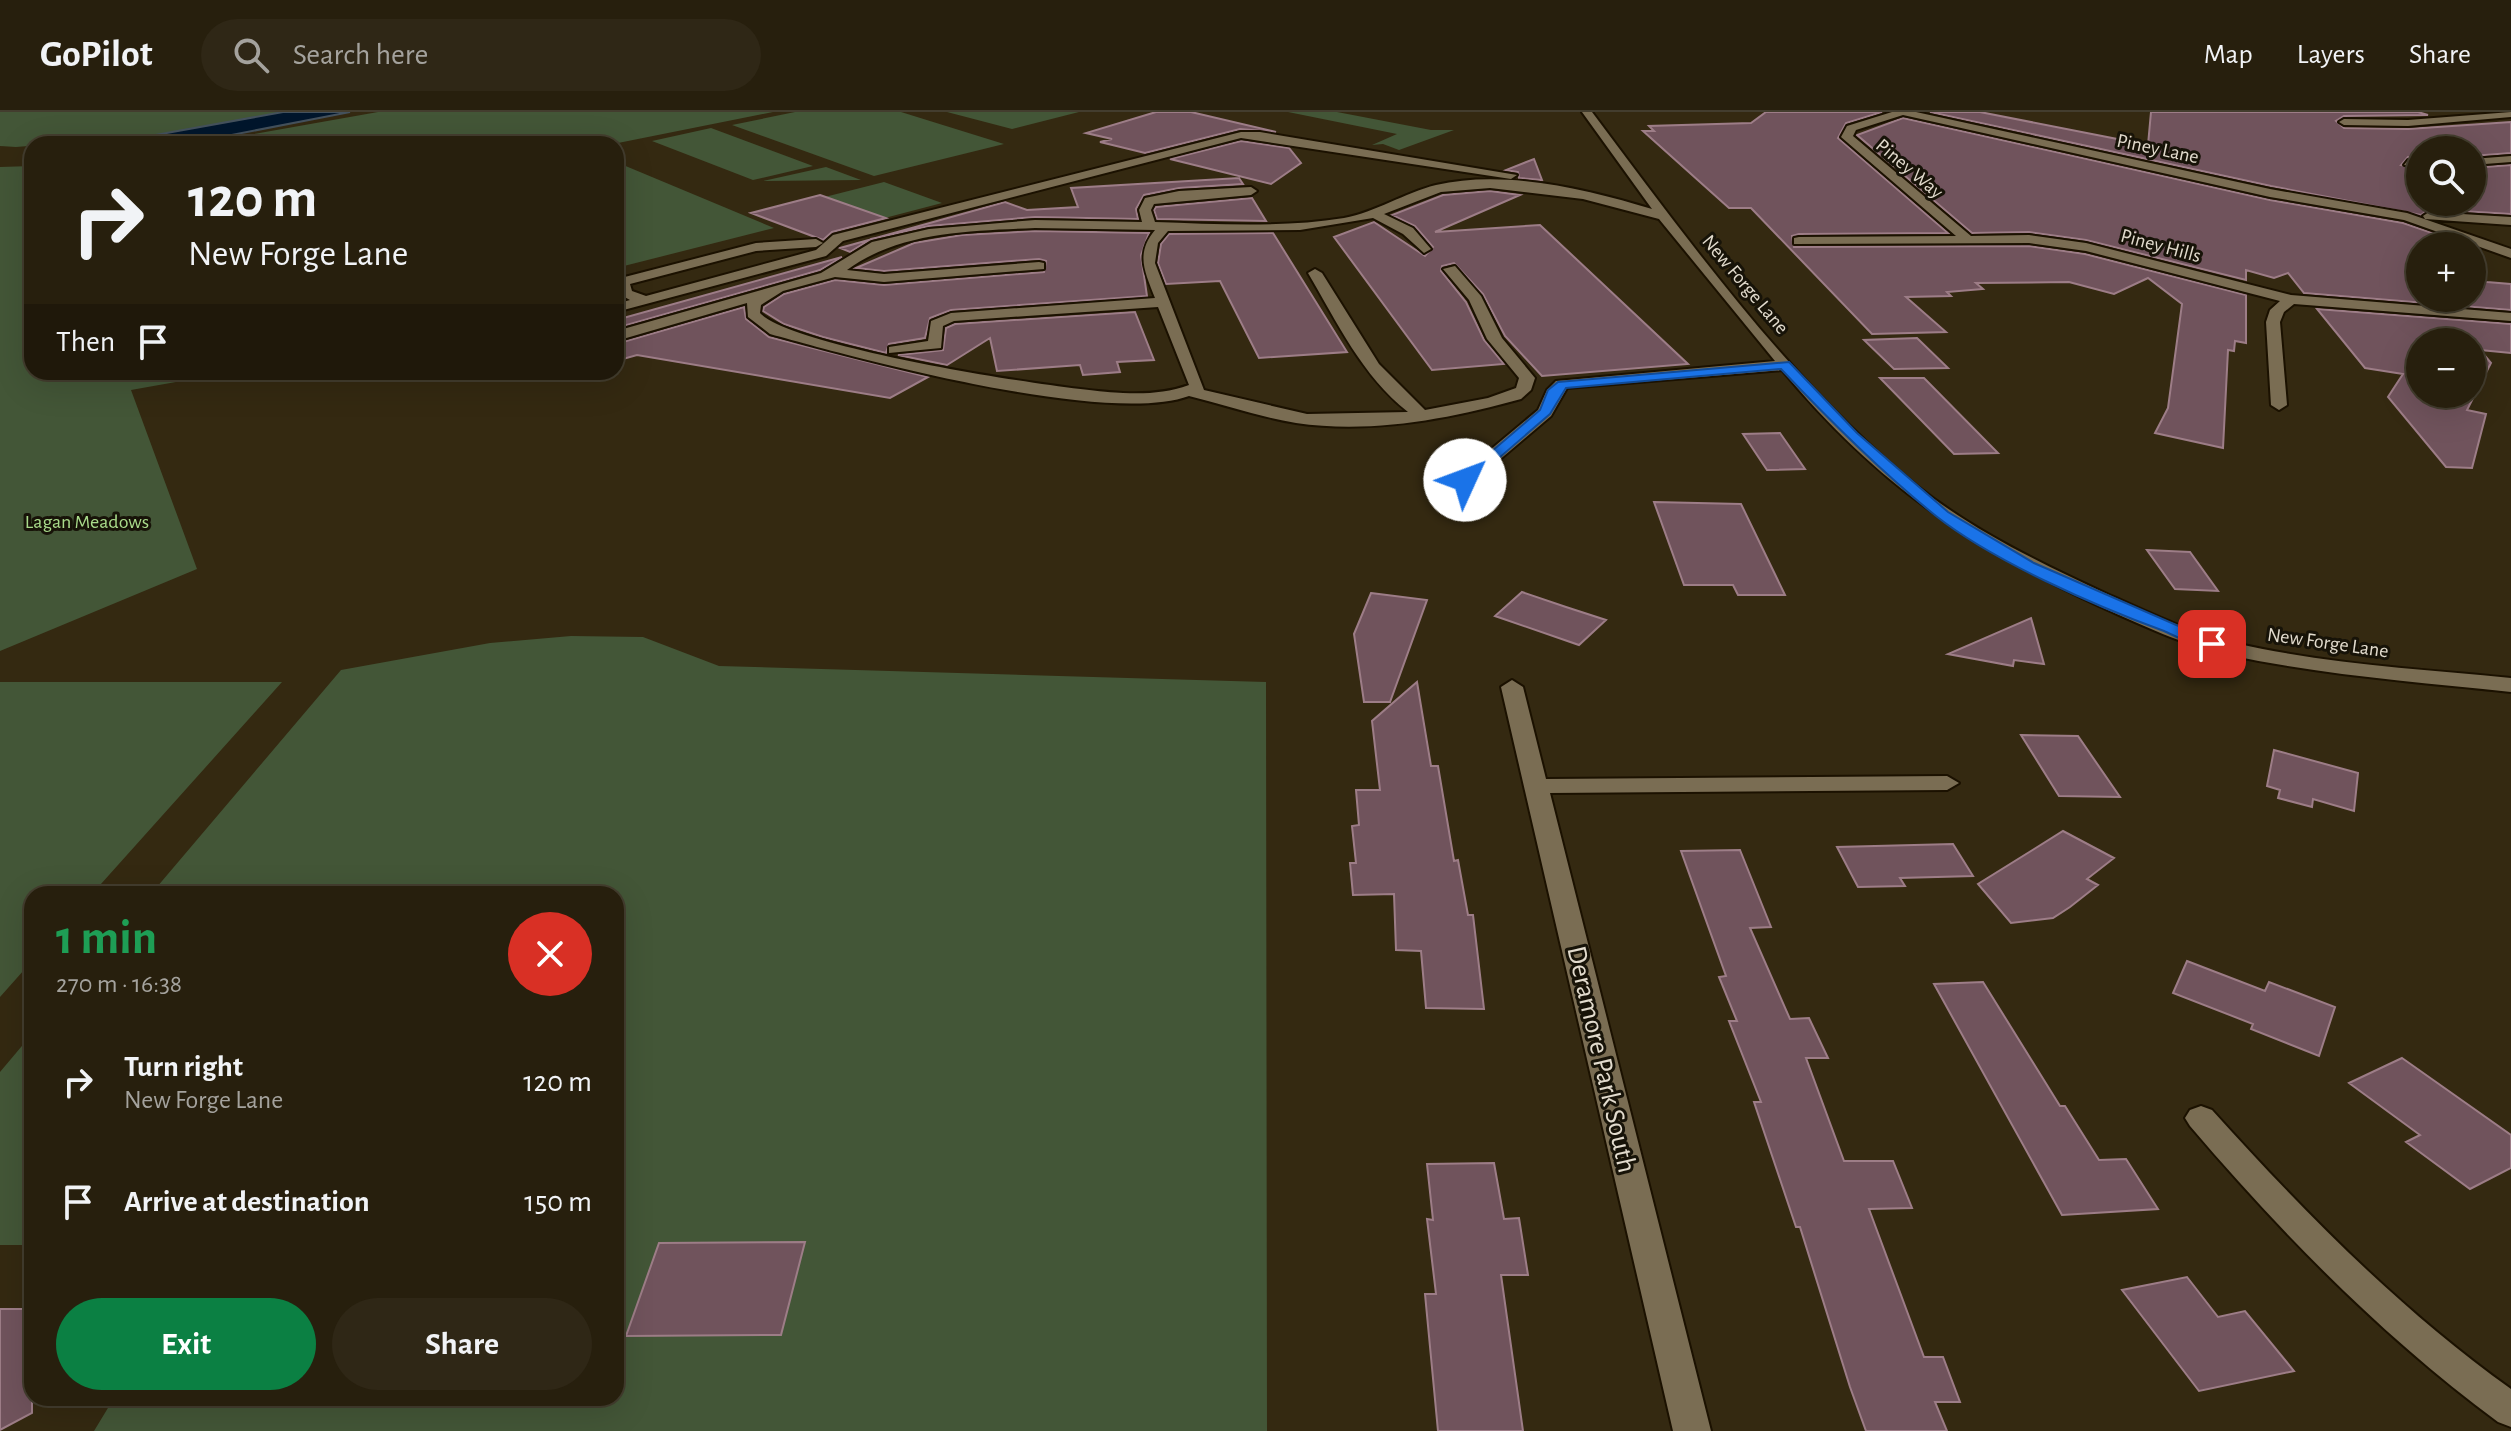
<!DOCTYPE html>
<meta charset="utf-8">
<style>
body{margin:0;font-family:"Alegreya Sans",sans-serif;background:#2f2716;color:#f1f3f6;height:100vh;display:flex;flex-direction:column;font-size:30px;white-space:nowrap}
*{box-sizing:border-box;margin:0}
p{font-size:26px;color:#a4a29d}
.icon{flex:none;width:44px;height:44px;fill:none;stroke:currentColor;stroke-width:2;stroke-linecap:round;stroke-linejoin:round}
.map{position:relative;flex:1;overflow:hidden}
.panel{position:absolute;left:24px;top:774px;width:600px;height:520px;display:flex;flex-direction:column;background:#271f0d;border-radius:24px;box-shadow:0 8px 32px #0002,0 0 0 2px #433d2e}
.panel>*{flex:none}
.banner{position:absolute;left:24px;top:24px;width:600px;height:244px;border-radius:24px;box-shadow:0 8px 32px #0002,0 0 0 2px #433d2e;background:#271f0d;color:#f1f3f6;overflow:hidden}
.fabs{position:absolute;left:2406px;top:24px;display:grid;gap:16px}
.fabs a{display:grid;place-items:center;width:80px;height:80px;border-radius:50%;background:#271f0d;box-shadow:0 8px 32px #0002,0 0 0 2px #433d2e;font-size:40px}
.pin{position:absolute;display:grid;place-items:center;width:68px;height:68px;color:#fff;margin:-34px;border-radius:16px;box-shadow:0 4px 12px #0006}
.me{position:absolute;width:88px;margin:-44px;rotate:47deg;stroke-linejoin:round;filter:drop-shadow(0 0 6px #0008)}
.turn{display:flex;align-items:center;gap:28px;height:168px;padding:0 32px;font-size:36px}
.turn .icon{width:104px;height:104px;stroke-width:2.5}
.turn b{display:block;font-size:56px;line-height:68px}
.then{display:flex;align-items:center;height:76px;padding:0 32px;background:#0003;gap:16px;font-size:30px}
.round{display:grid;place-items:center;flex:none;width:84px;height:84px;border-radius:42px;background:#2f2716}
.head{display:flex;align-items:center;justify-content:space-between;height:136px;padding:0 32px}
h1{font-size:48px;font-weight:700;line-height:60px;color:#1e9e55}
.cta{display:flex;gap:16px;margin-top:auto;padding:16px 32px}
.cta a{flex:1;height:92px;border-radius:48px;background:#0b8043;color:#fff;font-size:32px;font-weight:700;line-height:92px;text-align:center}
.cta a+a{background:#2f2716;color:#f1f3f6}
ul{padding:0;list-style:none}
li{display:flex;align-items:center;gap:24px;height:120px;padding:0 32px}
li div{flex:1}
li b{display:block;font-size:30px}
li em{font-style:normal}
header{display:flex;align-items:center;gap:48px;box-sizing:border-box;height:112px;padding:0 40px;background:#271f0d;border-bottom:2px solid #433d2e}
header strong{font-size:38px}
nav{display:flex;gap:44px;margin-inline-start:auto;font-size:28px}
.search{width:560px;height:72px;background:#2f2716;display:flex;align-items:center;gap:20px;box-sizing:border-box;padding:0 28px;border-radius:44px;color:#a4a29d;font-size:30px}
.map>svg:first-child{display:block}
</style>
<header>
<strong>GoPilot</strong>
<div class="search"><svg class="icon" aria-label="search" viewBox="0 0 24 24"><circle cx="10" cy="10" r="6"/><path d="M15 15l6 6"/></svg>Search here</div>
<nav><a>Map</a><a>Layers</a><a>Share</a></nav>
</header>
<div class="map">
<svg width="2511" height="1319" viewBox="0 0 2511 1319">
<rect width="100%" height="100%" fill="#342911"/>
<path fill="#435637" d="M0,0H283L150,24L16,35L0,34Z
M378,0H773L613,32H198Z
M795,0H901L1004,32L874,64L732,13Z
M947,0H1079L1012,17Z
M1288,0H1337L1431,18H1454L1399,38L1383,32L1372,33L1397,22Z
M711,16L813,54L753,68L652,29Z
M616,50L774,116L616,156Z
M32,54V260H232L131,278L197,457L0,539V55Z
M826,55L861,68L763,69Z
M884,70L942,91L858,113L801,91Z
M571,524L643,525L719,554L1266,570L1267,1319H94L114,1286H616V782H151L341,558L490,531Z
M0,570H282L92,782H32V849L0,885Z
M32,922V1133H0V960Z"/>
<path fill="#00162c" stroke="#44515c" stroke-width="2" d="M283,0H350L185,32H70L150,24Z"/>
<path fill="#70535c" stroke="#9d7d87" stroke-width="2" fill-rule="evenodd" d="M1156,0H1191L1276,20L1240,17L1145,41L1100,30L1112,27L1086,21Z
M1766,0H1882L1846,11L1838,26L1948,121L1799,122L1792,124L1794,135L2029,134L2085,142L2246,183V231L2235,229L2234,239L2228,238L2223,336L2155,321L2168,296L2182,192L2148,166L2114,182L2069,170L1976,171L1983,177L1947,180L1951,184L1906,185L1946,220L1872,222L1751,96H1729L1643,19H1654L1649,14L1751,11Z
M1930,0H1980L2148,33L2151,0H2418L2428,3L2344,4L2336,9L2344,16L2408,17L2511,10V41L2472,44V38H2420V45H2408L2401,53L2420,57V90H2472V56L2511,53V102L2429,97L2421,103L2271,74Z
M1903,6L2270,88L2403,111L2438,123L2422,128L2432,134H2420V186H2472V160L2487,170L2511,172V198L2304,181L2288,161L2274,166L2246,158V168L2086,128L2029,120L1972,121L1857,23Z
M1241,29L1289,36L1301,51L1271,72L1170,47Z
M1534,47L1542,68L1519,66L1518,60L1506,58Z
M1239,66L1243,72L1179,76L1144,83L1136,97L1138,107L1035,105L929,114L871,127L850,140L840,136L1005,90L1027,98L1078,95L1071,76Z
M1490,79L1520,83L1435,120L1540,113L1688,252L1542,264L1505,224L1483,182L1454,151L1442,154L1441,159L1466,190L1484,228L1504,252L1432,258L1334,125L1374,110L1425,144L1433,135L1415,114L1392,103L1443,83Z
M820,83L886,106L832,120L823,128L751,101Z
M1252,86L1266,109L1157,107L1154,98L1156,95Z
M1035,119L1149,121L1141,143L1147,184L951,198L930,206L925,226L889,232L886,241L823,225L784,212L763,199L764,195L784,182L835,168L884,173L1044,160L1046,149L1039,147L884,159L856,156L914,131L962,123Z
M1273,121L1347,240L1259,246L1220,169L1166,172L1158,151L1161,132L1169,122Z
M842,145L820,158L616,216V208Z
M744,195L746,207L769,225L928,265L890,286L637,243L616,249V232Z
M2317,197L2511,212V241L2480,238L2491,251L2467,298L2486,302L2472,356L2446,355L2388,285L2403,262L2365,256ZM2420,230H2472V282H2420Z
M1135,200L1154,248L1117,250L1120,260L1083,263L1080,253L997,259L990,226L947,253L898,243L943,238L946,216L955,212Z
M1917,226L1948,256L1894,257L1864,228Z
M1880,266H1924L1998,341L1954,342Z
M1780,321L1805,357L1767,358L1743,322Z
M1654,390L1741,392L1785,483H1738L1733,473H1684Z
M2147,438L2190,440L2218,479L2175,477Z
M1522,480L1566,495L1606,508L1579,533L1495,504Z
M1371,481L1427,488L1390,590H1364L1354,522Z
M2031,506L2044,552L2014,548L2013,554L1948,542Z
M1417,570L1431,654H1438L1454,749L1458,748L1468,803H1473L1484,897L1426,896L1421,839L1396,838L1394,782L1353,783L1350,751H1356L1352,714L1359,713L1356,678H1380L1372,609Z
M2021,623L2078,624L2120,685L2059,684Z
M2274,638L2358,661L2354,699L2313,687L2312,695L2278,686L2280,678L2267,674Z
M2063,719L2114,746L2087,767L2098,773L2070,795L2053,806L2011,811L1978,772Z
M1953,732L1973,764L1900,766L1905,774L1858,775L1837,735Z
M1740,738L1771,815L1750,816L1790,907L1809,906L1828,946H1806L1844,1049H1893L1912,1096L1869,1097L1924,1245H1943L1960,1290H1935L1947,1319H1866L1850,1275L1800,1115H1796L1754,990H1761L1729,909H1737L1719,865L1726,864L1681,739Z
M2187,849L2265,879L2269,870L2335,895L2319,944L2251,917L2253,912L2173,881Z
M1983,870L2060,994H2065L2099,1048L2126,1047L2158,1097L2062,1103L1934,872Z
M2402,946L2511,1023V1056L2470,1077L2406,1030L2420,1023L2349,971Z
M1494,1051L1504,1107L1519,1106L1528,1163H1501L1523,1319H1438L1425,1182H1436L1427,1107L1433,1108L1427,1052Z
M805,1130L781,1223L626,1224L659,1131Z
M2187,1165L2218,1205L2245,1199L2294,1259L2199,1279L2122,1178Z
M0,1197H32V1301L0,1318Z"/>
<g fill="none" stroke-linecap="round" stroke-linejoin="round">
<g stroke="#1b1100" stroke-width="4">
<path id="minor" d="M1582,0H1592C1688,128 1792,273 1917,374C1974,419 2040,451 2105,481C2147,500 2191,521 2235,531C2325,552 2420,557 2511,566V580C2417,570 2322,563 2229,543C2185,534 2140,512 2099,494C1967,433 1876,371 1782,258L1567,276L1551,304L1471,372H1459V364L1538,298L1547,278L1556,269L1775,249L1659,107L1583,87L1490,76L1441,80L1384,102L1413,116L1431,137L1424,141L1403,122L1373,106L1300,118L1168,119L1158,131L1155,151L1204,278L1307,302L1408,300C1362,264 1337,210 1308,161L1315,157L1322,161L1379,252L1425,298L1488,286L1516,276L1519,266L1487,227L1469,188L1443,157L1455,154L1481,184L1502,226L1535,266L1531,278L1521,287C1449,307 1371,322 1296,311C1260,305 1225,293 1189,284C1107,314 859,247 770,222L748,205L747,191L616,229V219L821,161L872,130L929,117L1035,108L1142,110L1139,98L1145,86L1179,79L1251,75L1257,79L1251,83L1154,92L1151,98L1155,110C1217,112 1282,116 1344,106C1376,100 1404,81 1436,73C1503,57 1587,77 1652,97ZM1035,116L1155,118C1135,142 1145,160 1155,186L951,201L931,209L928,229L889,235V241L941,236L943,214L954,209L1158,195L1189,273C1167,281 1146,282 1123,281C1065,279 793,236 760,201L761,193L783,179L835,165L884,170L1044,157V151L1039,150L884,162L847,158C900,119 971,119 1035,116Z
M1892,0H1916L2270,77L2407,101L2511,137V146L2404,108L2270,85L1903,3L1856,18L1853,24L1971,124L2029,123L2086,131L2291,183L2511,201V209L2294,192L2284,200L2280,210L2287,293L2279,298L2271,293L2266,210L2270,198L2280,189L2086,139L2029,131L1794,132V126L1799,125L1956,124L1841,25L1847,14Z
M2511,0V5L2408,14L2344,13L2339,10L2344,7L2408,8Z
M1241,20H1260L1517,63L1511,67L1241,26L843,129L826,144L616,200V192L630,188L619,182L617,167L756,131L816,127L823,131L816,135L756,139L630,172L632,179L646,184L816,138L833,123Z
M2511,44V50L2472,53V47Z
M2408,48H2420V54L2404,53Z
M2429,100L2511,105V113L2425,107L2423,104Z
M1512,568L1523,575L1546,667L1947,664L1959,671L1947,678L1550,681L1711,1319H1673L1501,575Z
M2201,994L2212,998C2304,1100 2399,1197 2511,1277V1315L2498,1310C2382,1224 2284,1124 2190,1014L2185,1006L2190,998Z"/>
</g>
<use href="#minor" fill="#7a6d53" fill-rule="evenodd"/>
</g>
<path fill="#1a73e8" stroke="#114b97" stroke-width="2" d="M1789,250L1857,321L1948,400L2034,451L2220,532C2208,543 2178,525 2164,519C2095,494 1993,449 1936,404C1880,359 1830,309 1781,257L1566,276L1550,302L1470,371L1458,368L1540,298L1548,278L1558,270Z"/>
<g text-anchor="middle" stroke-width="6" stroke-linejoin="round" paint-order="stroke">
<g font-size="20" fill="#e2dbcd" stroke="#171308">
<text transform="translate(2158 36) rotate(12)" y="7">Piney Lane</text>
<text transform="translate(1910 56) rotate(40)" y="7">Piney Way</text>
<text transform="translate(2161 133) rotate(15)" y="7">Piney Hills</text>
<text transform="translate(1746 172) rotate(50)" y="7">New Forge Lane</text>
<text transform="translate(2328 530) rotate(8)" y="7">New Forge Lane</text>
</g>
<g font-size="20" fill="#a9db8b" stroke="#171308">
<text x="87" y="416">Lagan Meadows</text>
</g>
<g font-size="28" fill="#e2dbcd" stroke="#171308">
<text transform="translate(1603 947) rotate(77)" y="10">Deramore Park South</text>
</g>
</g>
</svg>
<div class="fabs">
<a><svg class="icon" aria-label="search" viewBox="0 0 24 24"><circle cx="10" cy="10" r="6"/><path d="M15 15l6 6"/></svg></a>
<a>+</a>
<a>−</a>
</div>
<div class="pin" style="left:2212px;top:532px;background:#d93025"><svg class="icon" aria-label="arrive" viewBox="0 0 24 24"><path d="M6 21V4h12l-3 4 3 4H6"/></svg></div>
<svg class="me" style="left:1465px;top:368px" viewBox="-20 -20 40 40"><circle r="19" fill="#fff"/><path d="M0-13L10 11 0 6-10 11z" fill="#1a73e8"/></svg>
<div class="banner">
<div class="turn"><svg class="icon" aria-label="right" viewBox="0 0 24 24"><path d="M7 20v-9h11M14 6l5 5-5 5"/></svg><div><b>120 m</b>New Forge Lane</div></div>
<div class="then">Then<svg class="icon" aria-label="arrive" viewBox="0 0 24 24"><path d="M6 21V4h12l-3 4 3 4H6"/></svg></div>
</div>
<section class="panel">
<div class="head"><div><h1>1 min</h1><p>270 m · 16:38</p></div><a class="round" style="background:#d93025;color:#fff"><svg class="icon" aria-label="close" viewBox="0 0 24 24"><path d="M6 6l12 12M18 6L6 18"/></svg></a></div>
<ul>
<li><svg class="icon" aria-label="right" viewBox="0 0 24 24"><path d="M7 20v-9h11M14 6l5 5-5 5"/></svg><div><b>Turn right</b><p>New Forge Lane</p></div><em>120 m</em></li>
<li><svg class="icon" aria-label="arrive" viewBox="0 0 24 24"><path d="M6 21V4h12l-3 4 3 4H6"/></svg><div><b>Arrive at destination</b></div><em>150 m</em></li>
</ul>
<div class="cta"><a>Exit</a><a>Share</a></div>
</section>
</div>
